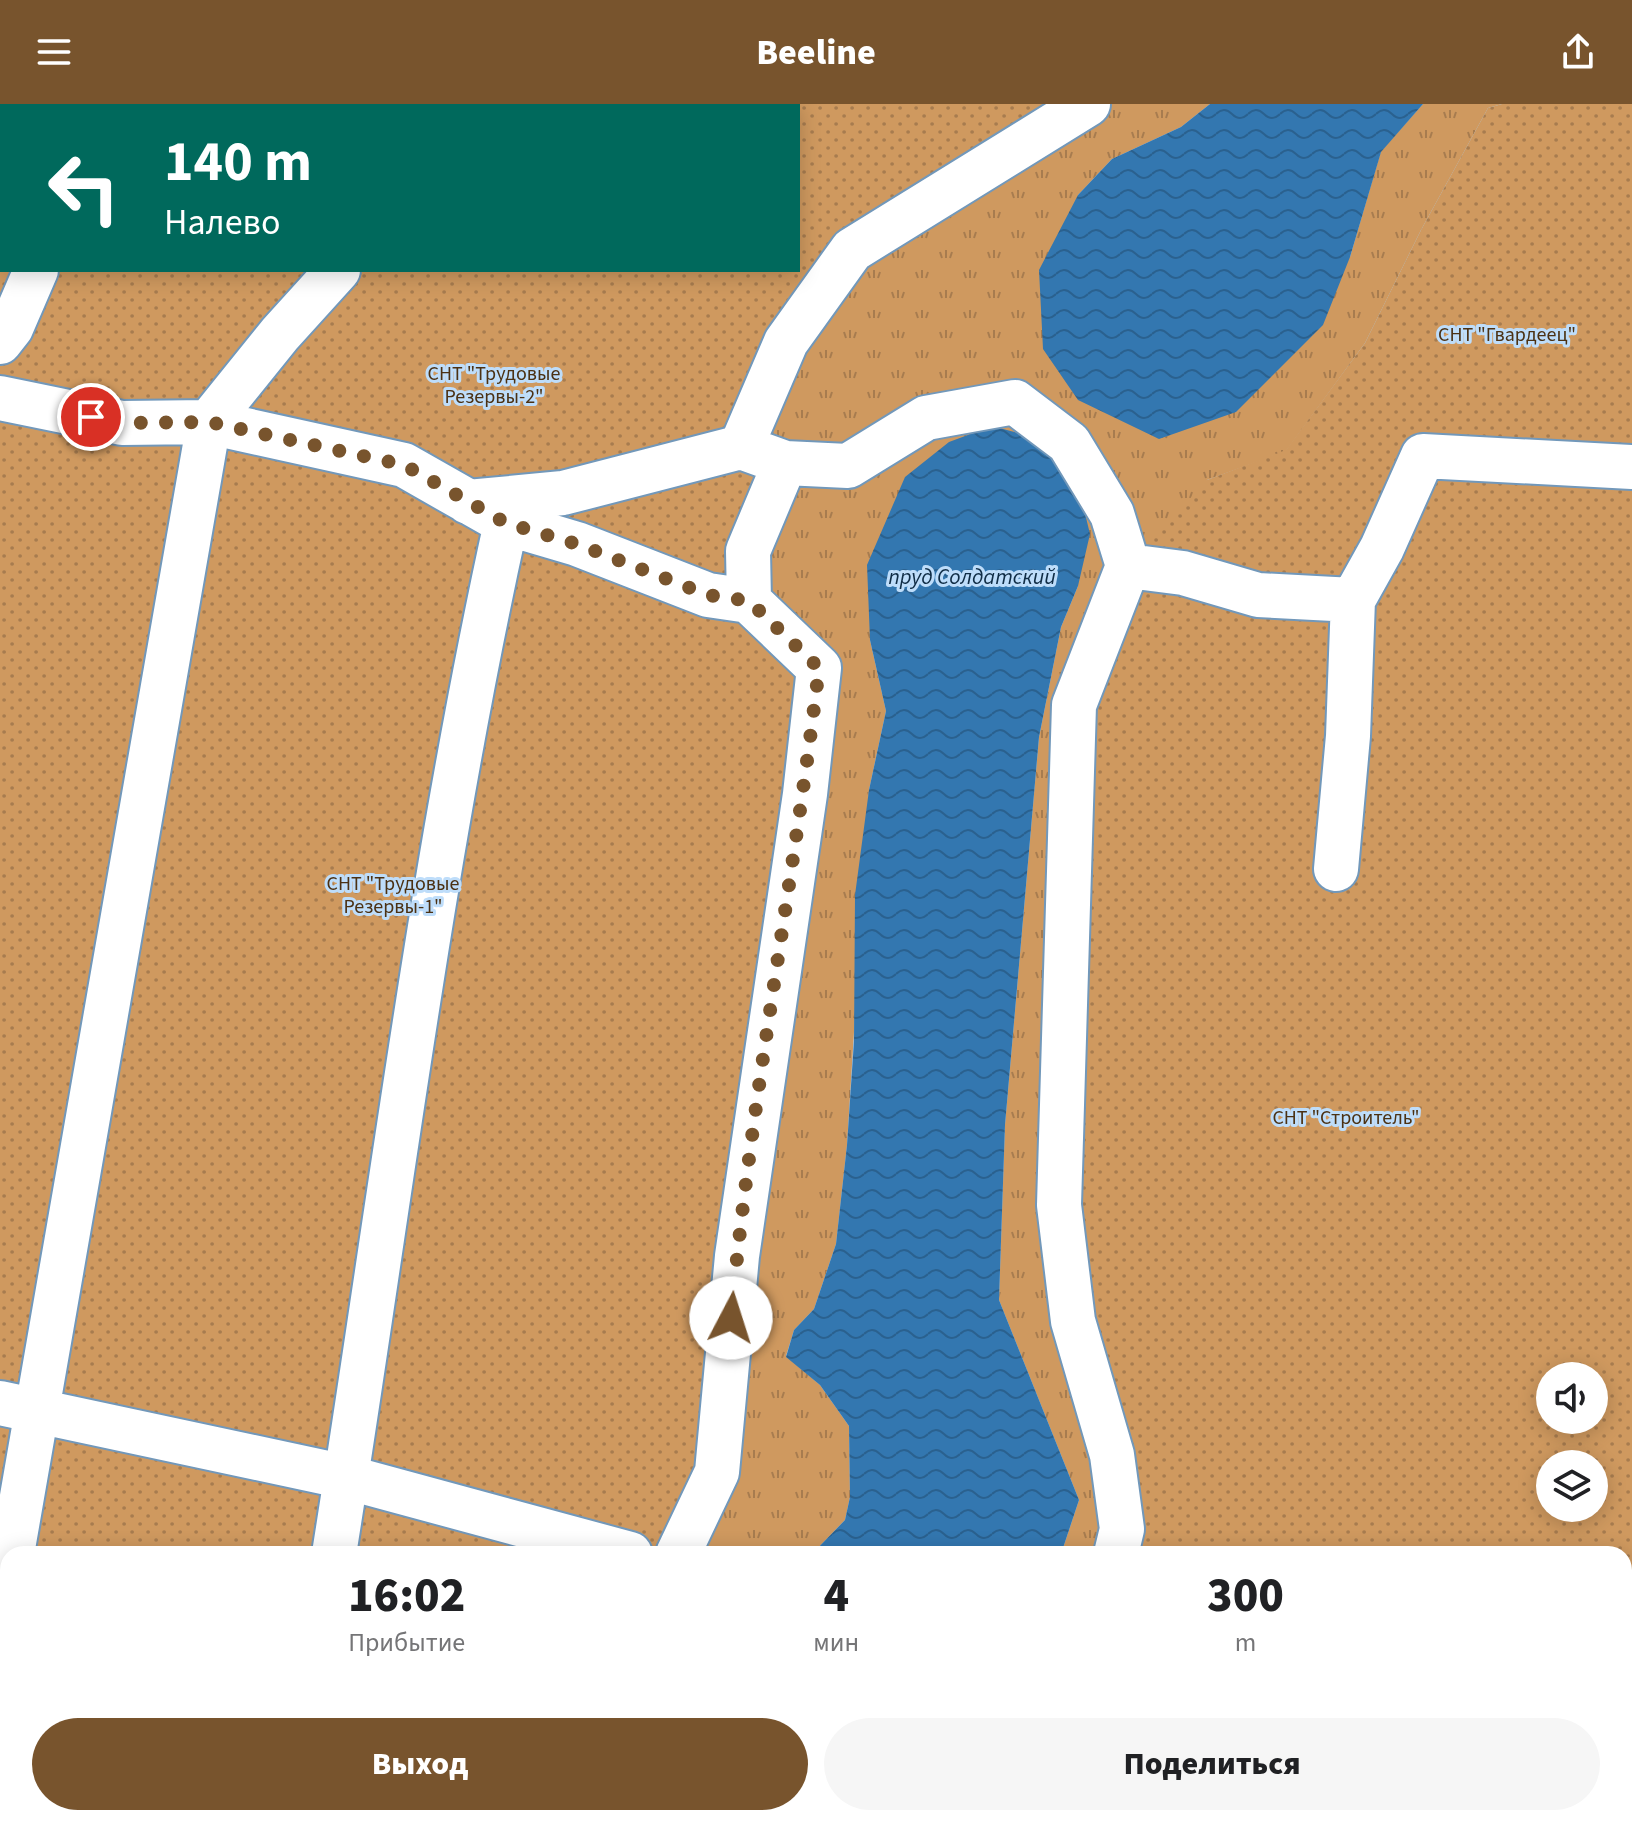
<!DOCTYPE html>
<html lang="ru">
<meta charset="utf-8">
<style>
body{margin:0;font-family:"Source Sans 3",sans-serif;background:#f6f6f6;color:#202124;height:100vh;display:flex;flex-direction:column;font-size:30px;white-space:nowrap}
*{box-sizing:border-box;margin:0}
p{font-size:26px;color:#757577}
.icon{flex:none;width:44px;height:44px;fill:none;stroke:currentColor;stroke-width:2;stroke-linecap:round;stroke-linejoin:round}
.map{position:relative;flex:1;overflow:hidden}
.details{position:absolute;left:0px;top:1442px;width:1632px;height:280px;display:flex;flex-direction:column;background:#fff;border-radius:24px 24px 0 0;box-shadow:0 4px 20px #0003}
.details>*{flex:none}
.banner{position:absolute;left:0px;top:0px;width:800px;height:168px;box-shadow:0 4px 20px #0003;background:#00695c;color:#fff;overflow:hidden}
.fabs{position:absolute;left:1536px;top:1258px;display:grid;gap:16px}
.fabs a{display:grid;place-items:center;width:72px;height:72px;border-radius:50%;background:#fff;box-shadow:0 4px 20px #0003;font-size:40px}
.pin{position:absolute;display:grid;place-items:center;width:68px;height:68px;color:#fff;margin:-34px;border:4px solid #fff;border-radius:50%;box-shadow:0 2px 8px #0007}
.me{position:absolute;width:88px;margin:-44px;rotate:5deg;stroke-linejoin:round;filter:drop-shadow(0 0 6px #0008)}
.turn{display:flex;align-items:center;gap:28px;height:168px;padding:0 32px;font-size:36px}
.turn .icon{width:104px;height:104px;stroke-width:2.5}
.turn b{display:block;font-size:56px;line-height:68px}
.eta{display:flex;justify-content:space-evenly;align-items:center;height:136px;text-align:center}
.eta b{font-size:48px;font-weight:800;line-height:56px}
.action{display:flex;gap:16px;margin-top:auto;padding:16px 32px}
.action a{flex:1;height:92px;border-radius:48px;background:#78542d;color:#fff;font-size:32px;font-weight:800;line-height:92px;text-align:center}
.action a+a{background:#f6f6f6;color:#202124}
header{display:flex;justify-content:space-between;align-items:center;height:104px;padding:0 32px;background:#78542d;color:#fff;font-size:36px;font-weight:800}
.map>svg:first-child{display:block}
</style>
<header><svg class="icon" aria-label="menu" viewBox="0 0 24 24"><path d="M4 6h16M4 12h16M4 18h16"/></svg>Beeline<svg class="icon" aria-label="share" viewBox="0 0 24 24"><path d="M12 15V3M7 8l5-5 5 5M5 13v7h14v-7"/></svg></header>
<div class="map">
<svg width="1632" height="1722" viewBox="0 0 1632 1722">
<defs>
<pattern id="grass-tufts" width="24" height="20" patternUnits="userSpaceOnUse" patternTransform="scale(2)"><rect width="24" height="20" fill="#cf995f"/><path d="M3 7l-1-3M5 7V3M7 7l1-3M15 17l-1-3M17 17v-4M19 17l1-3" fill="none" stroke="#a77c4f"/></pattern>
<pattern id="garden-dots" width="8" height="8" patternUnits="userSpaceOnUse" patternTransform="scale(2)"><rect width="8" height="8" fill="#cf995f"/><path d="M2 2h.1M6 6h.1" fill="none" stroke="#a77c4f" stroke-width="1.8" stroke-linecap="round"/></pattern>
<pattern id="water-waves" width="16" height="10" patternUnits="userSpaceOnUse" patternTransform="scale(2)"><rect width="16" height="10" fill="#3377b0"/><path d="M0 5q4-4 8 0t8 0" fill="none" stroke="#2a618f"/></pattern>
</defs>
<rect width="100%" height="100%" fill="#aad1f5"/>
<path fill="url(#grass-tufts)" d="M1088,0H1210L1181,23L1112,55L1078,91L1350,153L1381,47L1423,0H1502L1488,4L1421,126L1365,239L1286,347L1207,376L1116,1450H1061L1079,1396L999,1196L1005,1021L1039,633L1061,523L1078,482L870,536L886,607L869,686L847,1041L836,1140L814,1205L794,1226L786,1252L820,1281L849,1322L850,1393L845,1416L812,1450H678L749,497L741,343L852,146Z
M622,1714H694L695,1722H621Z
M924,1714H1031L1029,1722H924Z"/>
<path fill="url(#garden-dots)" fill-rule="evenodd" d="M0,0H1088L852,146L742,343L785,359L749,497L819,564L717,1368L678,1450H8V1714H622L621,1722H0ZM2,2H798V166H2Z
M1502,0H1632V1722H1029L1031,1714H1624V1450H1116L1073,1217L1074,601L1128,462L1207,376L1286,346L1365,239L1421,126L1488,4ZM1550,1272H1594V1316H1550ZM1550,1360H1594V1404H1550Z"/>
<path fill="url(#water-waves)" d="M1210,0H1423L1381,48L1350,153L1323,221L1236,308L1159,335L1078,296L1043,245L1039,166L1078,91L1112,55L1181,23Z
M992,322L1040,335L1082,397L1090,430L1078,482L1061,523L1039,633L1005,1021L999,1196L1079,1396L1061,1450H812L845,1416L850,1393L849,1322L820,1281L786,1253L794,1226L814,1205L836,1140L847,1041L854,937L855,791L869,686L886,607L870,536L867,461L905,373L949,338Z
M694,1714H924V1722H695Z"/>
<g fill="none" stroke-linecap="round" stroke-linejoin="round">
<g stroke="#7298ba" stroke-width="48">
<path id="minor" d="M373,0V2
M60,2V0
M498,2L501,0
M0,238L11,224L36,166
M0,294L122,319L209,318L404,361L506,419L577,440L708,491L749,497
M741,343L786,238L852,146L1088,0
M785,359L848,362L926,314L1015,298L1069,339L1112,410L1128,462L1074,601L1059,1101L1073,1217L1112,1351L1122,1425L1116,1450
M468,398L563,389L741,343L785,359L748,447L749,497L819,564L805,690L737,1152L717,1368L678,1450
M1128,462L1183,469L1258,491L1353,496L1382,444L1423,352L1632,363
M1336,765L1348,632L1353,496
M0,1299L346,1373L630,1450
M12,1450L209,318L280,230L338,166
M334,1450C389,1106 431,759 506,419
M0,1529L8,1478
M289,1722L290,1714
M621,1722L622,1714
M1029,1722L1031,1714"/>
</g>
<use href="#minor" stroke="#fff" stroke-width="44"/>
</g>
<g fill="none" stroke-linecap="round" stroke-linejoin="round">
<path stroke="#78542d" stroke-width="14" stroke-dasharray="0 25.2" d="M91,313L122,319L209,318L404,361L506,419L577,440L708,491L749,497L819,564C793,781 751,996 731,1214"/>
</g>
<g text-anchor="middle" stroke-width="6" stroke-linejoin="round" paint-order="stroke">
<g font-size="20" fill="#4b3113" stroke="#beddfa">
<text x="1507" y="237">СНТ "Гвардеец"</text>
<text x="494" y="276">СНТ "Трудовые<tspan x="494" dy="23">Резервы-2"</tspan></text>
<text x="393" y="786">СНТ "Трудовые<tspan x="393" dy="23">Резервы-1"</tspan></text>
<text x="1346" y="1020">СНТ "Строитель"</text>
</g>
<g font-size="22" font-style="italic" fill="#102d46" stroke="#beddfa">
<text x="972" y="480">пруд Солдатский</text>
</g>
</g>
</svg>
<div class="fabs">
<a><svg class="icon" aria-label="sound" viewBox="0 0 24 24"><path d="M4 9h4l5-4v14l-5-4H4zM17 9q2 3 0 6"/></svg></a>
<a><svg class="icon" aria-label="layers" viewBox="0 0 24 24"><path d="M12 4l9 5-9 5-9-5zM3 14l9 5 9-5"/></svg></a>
</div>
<div class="pin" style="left:91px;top:313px;background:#d93025"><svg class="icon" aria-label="arrive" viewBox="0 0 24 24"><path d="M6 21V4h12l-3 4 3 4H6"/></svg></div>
<svg class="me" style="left:731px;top:1214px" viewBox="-20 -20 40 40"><circle r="19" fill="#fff"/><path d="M0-13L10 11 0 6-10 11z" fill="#78542d"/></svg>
<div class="banner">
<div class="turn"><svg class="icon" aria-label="left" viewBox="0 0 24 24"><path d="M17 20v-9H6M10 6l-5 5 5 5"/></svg><div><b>140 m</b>Налево</div></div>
</div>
<section class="details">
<div class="eta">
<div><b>16:02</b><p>Прибытие</p></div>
<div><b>4</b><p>мин</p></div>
<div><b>300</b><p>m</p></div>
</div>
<div class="action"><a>Выход</a><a>Поделиться</a></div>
</section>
</div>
